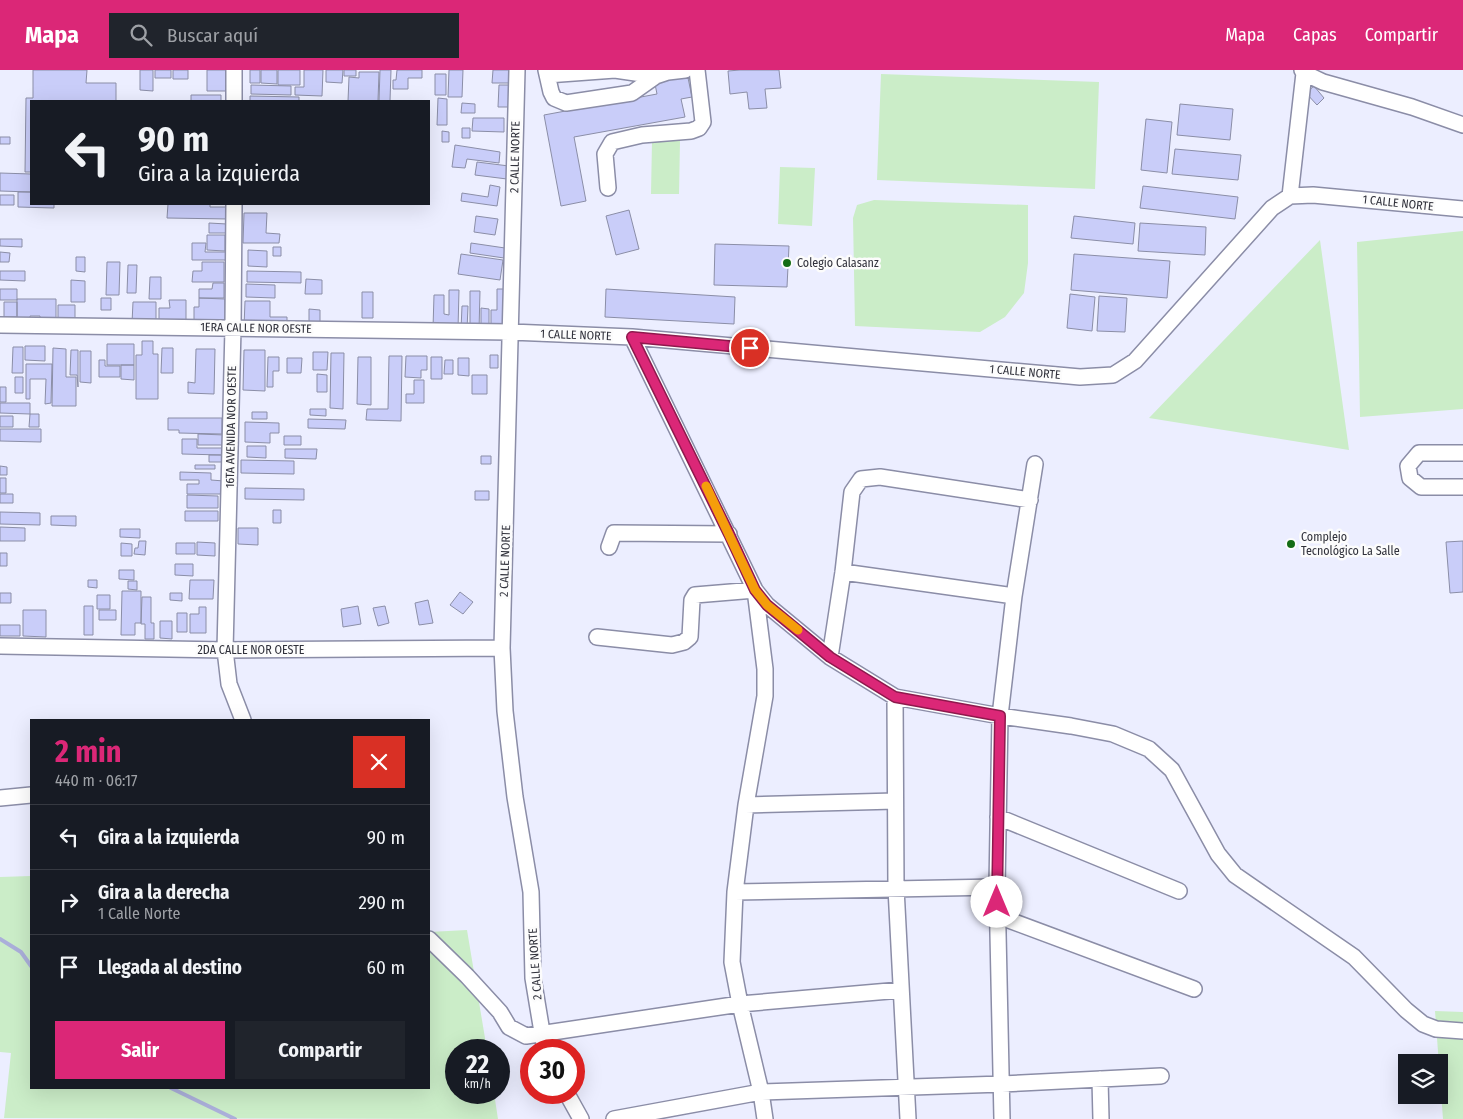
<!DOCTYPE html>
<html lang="es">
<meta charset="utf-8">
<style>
body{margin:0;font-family:"Fira Sans Condensed",sans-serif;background:#20242c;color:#f1f3f6;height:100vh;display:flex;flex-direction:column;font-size:19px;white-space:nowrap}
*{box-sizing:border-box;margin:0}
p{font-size:16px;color:#9ea1a6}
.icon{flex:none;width:28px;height:28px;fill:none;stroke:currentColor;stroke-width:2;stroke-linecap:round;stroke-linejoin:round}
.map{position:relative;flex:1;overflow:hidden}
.details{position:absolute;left:30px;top:649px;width:400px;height:370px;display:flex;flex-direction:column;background:#171b24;border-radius:0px;box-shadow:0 5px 20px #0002}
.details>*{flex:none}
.top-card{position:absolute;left:30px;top:30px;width:400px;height:105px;border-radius:0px;box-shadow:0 5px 20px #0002;background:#171b24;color:#f1f3f6;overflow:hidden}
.fabs{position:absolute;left:1398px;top:984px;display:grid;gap:10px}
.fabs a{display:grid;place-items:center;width:50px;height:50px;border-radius:0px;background:#171b24;box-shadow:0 5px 20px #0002;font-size:25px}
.speed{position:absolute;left:445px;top:969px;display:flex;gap:10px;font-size:25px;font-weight:700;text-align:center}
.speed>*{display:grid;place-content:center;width:65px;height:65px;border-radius:50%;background:#171b24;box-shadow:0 5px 20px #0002;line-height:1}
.speed small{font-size:12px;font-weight:400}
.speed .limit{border:8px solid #d22;background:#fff;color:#111}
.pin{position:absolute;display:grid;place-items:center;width:42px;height:42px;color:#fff;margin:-21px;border:2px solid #fff;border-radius:50%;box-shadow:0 1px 5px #0007}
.me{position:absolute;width:55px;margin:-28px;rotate:0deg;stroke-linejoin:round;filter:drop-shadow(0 0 4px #0008)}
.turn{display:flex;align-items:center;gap:18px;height:105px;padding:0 25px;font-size:22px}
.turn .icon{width:65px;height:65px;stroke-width:2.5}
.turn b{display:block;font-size:35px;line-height:42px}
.round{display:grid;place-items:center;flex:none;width:52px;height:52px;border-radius:0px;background:#20242c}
.overview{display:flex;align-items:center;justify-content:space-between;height:85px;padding:0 25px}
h1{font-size:30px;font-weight:700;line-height:38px;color:#db2777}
.cta{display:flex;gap:10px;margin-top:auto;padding:10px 25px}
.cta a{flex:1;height:58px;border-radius:0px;background:#db2777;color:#fff;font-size:20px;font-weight:700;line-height:58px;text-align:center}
.cta a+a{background:#20242c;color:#f1f3f6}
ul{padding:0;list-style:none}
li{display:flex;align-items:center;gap:15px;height:65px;padding:0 25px;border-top:1px solid #363941}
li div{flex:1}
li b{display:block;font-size:19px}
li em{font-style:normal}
header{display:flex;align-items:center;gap:30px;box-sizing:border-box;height:70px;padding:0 25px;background:#db2777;color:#fff}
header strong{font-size:24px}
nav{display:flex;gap:28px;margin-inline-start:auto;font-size:18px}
.search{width:350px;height:45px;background:#20242c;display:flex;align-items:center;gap:12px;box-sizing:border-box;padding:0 18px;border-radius:0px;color:#9ea1a6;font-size:19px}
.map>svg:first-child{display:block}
</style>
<header>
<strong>Mapa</strong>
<div class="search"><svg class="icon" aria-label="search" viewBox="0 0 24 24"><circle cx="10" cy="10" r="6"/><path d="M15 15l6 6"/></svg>Buscar aquí</div>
<nav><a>Mapa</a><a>Capas</a><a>Compartir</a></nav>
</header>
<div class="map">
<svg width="1463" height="1049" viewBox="0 0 1463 1049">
<rect width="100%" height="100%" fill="#eceeff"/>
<path fill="#cbedc8" d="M881,4L1099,12L1095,119L877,110Z
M652,71H680L679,124H651Z
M780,97L815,98L812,156L778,154Z
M874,130L1028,135V193L1024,223L1005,247L980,262L855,256L853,148L857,135Z
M1463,161V339L1360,347L1357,172Z
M1320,170L1349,380L1149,348Z
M31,806V1018H429V862L467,860L487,980H456V1022L494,1023L498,1049L4,1048L11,983L0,982V807Z
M1435,941L1463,942V1049H1443Z"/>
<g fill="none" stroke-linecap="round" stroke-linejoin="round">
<path stroke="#abafda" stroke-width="4" d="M0,869L21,882L31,896
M171,1018L235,1049"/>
</g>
<path fill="#c9cdf9" stroke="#8b8ea7" d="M33,0H87L86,13H116V31H31V102H25L26,28H33Z
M140,0H153V21L140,20Z
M155,0H171V8H155Z
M173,0H188V9H173Z
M207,0H228L227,21H207Z
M250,0H260V13H250Z
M261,0H277V14L261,13Z
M278,0H300V15H278Z
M304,0H323L322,26L295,25V17H304Z
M326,0H343L342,13L326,12Z
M344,0H356V6H344Z
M380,0H391L390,31H379Z
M397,0H422V8H408V19H393V10H396Z
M449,0H463L462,27H448Z
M493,0H512L511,13H492Z
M740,0H779L781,18L765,19L767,38L749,39L747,22L730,24L728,1Z
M359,2H379L378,31H348L349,7L359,8Z
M687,3L692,27L681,29L685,47L574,67L586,131L561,136L544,45L657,24L654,9Z
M435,4H446V25H435Z
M251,15L291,16V25L251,24Z
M499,15H511L510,37H498Z
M1314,16L1324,28L1317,35L1306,23Z
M191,25H221V31H191Z
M250,26L299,27V31H250Z
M438,28L447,29V55H437Z
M462,33L475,34V43H461Z
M1180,34L1233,39L1230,70L1177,65Z
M473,48H504V62L472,61Z
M1146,49L1172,52L1167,103L1141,100Z
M462,58H470V68H462Z
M442,61L449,62V72H442Z
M0,67H10V74H0Z
M455,75L500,82L499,93L467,89L465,98L452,97Z
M1175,79L1241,85L1238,110L1172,104Z
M477,92L509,96L507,109L475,105Z
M0,103L31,104V122L0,121Z
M490,115L500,117L497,136L461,131L462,123L488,127Z
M1143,116L1238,127L1235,149L1140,138Z
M18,122H31V134H54V138L18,137Z
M0,125H14V135H0Z
M168,134H210V137H229V149L167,148Z
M629,140L639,179L616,185L606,146Z
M244,143H267L266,163L280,164L279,173H243Z
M476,146L498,149L495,165L474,162Z
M1074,146L1135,153L1133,174L1071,168Z
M209,153L227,154V163H209Z
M1140,153L1206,157L1205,185L1138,181Z
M207,165H225V181L207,180Z
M0,169H22V177L0,176Z
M192,173H206L205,182H226V190H192Z
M471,173L505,178L504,188L470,183Z
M715,174L789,176L787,217L714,215Z
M273,177H281V186H273Z
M248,180L267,181V197L248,196Z
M0,182L10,183L9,192H0Z
M461,184L503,190L500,210L458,204Z
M1074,184L1170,191L1167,228L1071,220Z
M76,187H85V202L76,201Z
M107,192H120L119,225H106Z
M202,192H224V212H192L193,201H202Z
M128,195H137L136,223H127Z
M0,201H25V211L0,210Z
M247,201L301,202V213L247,212Z
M150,207H161V229H149Z
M306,209L322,210V224H305Z
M71,210L85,211V232H71Z
M213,213H224V228H199V219H212Z
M246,214L275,215V228L246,227Z
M0,219H17V230H0Z
M497,219H507L506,259L491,258V240H497Z
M606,219L735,227L734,254L605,247Z
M449,220H459L458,259L433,258L434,225H444V244L449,245Z
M470,221H480L479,261H470Z
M362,222H373V248H362Z
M1070,224L1095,227L1092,261L1067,258Z
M1099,226L1127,228L1125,262L1097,261Z
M101,228H111V240H101Z
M199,228L225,229V255H194V237H199Z
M17,229H56V252H40V246H30V253H17Z
M169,230H186V254H159V238H170Z
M245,231H270V247H287V258L244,257Z
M4,232H17V247H4Z
M133,232H156V253H132Z
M58,235H75V249H58Z
M462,236H468L467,260H461Z
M481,238L489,239V260H481Z
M309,239L320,240V254H309Z
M142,271H153V284H158V329H136V285H142Z
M107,274H134V295H107Z
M25,276H45V291L25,290Z
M13,277H23V303H12Z
M53,278L66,279V307H76V336H52Z
M162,278H173V303H161Z
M196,279H215L214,324L188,323V312L195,313Z
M71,280H78V317L77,305H70Z
M244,280H265V321L243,320Z
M80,281H91V313L80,312Z
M313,282H328L327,300H313Z
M331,283H344L343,339L330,338Z
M490,285H498V298H490Z
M389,286H402L401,351L366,350L367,339H388Z
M406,286H427V300H421V308L405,307Z
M268,287H279V301H273V317H267Z
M358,287H371V335L357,334Z
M431,287H442V309H431Z
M287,288H302L301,303H287Z
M458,288H469V306L458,305Z
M99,290H105V296H120V307H99Z
M445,290H453V304H444Z
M26,294H52L51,333L45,334L46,309H30V329H26Z
M121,295H134V310L121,309Z
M317,304L327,305V322H317Z
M472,305H487V324H472Z
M15,307H23V323H15Z
M414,310H424V333H406V324H414Z
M0,317H6V332H0Z
M0,333H30V344L0,343Z
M310,339H326V346L310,345Z
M252,342H267V349H252Z
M30,344H39V357H29Z
M0,346H13V357H0Z
M168,348H222V364L179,363V360H168Z
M308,349L346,350L345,359L308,358Z
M245,352L279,353V363H270V373L245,372Z
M0,359H41V372L0,371Z
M198,364L225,365V375H198Z
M284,366H301V375H284Z
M182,369H197V378H223V385L182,384Z
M247,376H266V388L247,387Z
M285,379H317L316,389L285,388Z
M209,385H225V392H209Z
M481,386H491V394H481Z
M241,390L294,391V404L241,403Z
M195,395H215V399H195Z
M0,396L7,397V405H0Z
M180,402L211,403V410L224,411V424H187V414H199V410H180Z
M0,408H6V423H0Z
M245,418L304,419V430L245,429Z
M475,421H489V430H475Z
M0,424H13V433H0Z
M187,425L218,426V438H187Z
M273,440H281V453H273Z
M185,441H218V451H185Z
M0,442L40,443V455L0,454Z
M51,446H76V456L51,455Z
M0,457L25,458V471H0Z
M238,458H258V475L238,474Z
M120,459H140V468L120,467Z
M139,471H146L145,485L134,484L135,478H138Z
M1463,471V522L1450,523L1446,472Z
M197,472L215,473V486L197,485Z
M121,473L132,474V486H121Z
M176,473H195V484H176Z
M0,483H7V496H0Z
M175,494H193V506L175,505Z
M119,500H134V510L119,509Z
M88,510H97V518L88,517Z
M190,510H214L213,529H189Z
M128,511H137V520L128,519Z
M122,521H141V553H135V565H121Z
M460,522L473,532L463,544L450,535Z
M0,523H11V533H0Z
M170,523H182V531L170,530Z
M97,525H110V539H97Z
M142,527H151V553H154V569H145V554H141Z
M428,530L433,553L419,555L415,533Z
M84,536H93V565H84Z
M358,536L361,554L343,557L341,539Z
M385,536L389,553L378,556L373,538Z
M199,537H206V563H190V544H199Z
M23,540H46V567L23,566Z
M99,540H116V550H99Z
M177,543H187V562H177Z
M160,551H172V569L160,568Z
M0,555H20V566H0Z"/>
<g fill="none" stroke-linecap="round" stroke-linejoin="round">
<g stroke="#8b8da7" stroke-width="18">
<path id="minor" d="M517,0L502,578L505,641L515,727L531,822L533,908L545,980
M546,0L551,22L554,28L566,33L632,23L656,6L668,2L685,0
M1302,0L1304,3L1323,12L1412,37L1463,55
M547,5L615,0L656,6
M234,31V0
M608,118L605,84L612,72L642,65L691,61L699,58L703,52L697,0
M1290,126L1304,3
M234,134L233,258L225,580L229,614L243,650
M0,255L511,262L632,267L1080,307L1113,305L1135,291L1272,138L1290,126L1313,125L1463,139
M632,267L755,520L767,535L830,587L895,627L1000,646L1071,656L1113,664L1149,679L1172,700L1218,784L1235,805L1354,887L1406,940L1423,954L1436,959L1463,961
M1463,383H1419L1408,396L1410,408L1421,417H1463
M609,477L614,463L729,464
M843,502L1014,526
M597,567L672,575L684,572L690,567L692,530L695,525L755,520L765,599V626L746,735L735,822L732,892L740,934L761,1022L765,1049
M0,576L225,580L502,578
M830,587L843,502L852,422L861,409L880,407L1030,430
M895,627L896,818L908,1049
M0,728L31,725
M746,735L895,731
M998,747L1179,821
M735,822L997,817
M998,846L1194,919
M429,869L467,906L500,942L509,957L526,966L740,934L901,920
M1100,1009L1101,1049
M566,1022L581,1049
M614,1049L761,1022L1002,1014L1161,1006
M1002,1049L997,817L1000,646L1014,526L1035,394"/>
</g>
<use href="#minor" stroke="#fff" stroke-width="15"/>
</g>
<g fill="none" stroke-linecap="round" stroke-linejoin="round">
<g stroke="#8e194d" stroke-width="12">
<path id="route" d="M750,278L632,267L729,464L755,520L767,535L830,587L895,627L1000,646L997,832"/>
</g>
<use href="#route" stroke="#db2777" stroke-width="9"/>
<path stroke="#f59e0b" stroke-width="9" d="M706,416L755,520L767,535L798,560"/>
</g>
<g fill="#146c15" stroke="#fcfcfc" stroke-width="2">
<circle cx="787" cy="193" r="5"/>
<circle cx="1291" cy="474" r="5"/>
</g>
<g text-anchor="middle" stroke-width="5" stroke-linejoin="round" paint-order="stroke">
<g font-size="12" fill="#30313b" stroke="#fcfcfc">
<text transform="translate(515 87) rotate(-89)" y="4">2 CALLE NORTE</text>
<text transform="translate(1398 133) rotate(6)" y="4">1 CALLE NORTE</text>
<text transform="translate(256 258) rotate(1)" y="4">1ERA CALLE NOR OESTE</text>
<text transform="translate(576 265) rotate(2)" y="4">1 CALLE NORTE</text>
<text transform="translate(1025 302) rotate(5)" y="4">1 CALLE NORTE</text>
<text transform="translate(231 357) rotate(-89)" y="4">16TA AVENIDA NOR OESTE</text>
<text transform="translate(505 491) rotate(-88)" y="4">2 CALLE NORTE</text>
<text x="251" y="584">2DA CALLE NOR OESTE</text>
<text transform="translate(535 894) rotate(-94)" y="4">2 CALLE NORTE</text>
</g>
<g font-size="12" fill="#30313b" stroke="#fcfcfc" text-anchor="start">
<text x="797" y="197">Colegio Calasanz</text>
<text x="1301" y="471">Complejo<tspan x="1301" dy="14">Tecnológico La Salle</tspan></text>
</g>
</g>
</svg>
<div class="fabs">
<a><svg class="icon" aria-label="layers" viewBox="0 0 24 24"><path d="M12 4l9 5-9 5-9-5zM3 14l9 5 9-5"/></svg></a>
</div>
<div class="speed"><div>22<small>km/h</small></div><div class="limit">30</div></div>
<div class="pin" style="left:750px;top:278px;background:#d93025"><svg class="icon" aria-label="arrive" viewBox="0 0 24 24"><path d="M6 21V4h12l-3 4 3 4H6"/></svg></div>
<svg class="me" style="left:997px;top:832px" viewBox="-20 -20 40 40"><circle r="19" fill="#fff"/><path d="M0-13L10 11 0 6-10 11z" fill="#db2777"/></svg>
<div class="top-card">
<div class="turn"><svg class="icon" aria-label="left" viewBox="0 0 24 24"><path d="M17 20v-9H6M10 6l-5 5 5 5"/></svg><div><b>90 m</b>Gira a la izquierda</div></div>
</div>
<section class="details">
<div class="overview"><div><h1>2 min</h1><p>440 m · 06:17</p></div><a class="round" style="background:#d93025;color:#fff"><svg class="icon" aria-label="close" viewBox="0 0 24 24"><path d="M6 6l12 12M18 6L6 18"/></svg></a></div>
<ul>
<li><svg class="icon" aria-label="left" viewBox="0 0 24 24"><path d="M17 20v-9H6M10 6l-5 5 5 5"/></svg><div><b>Gira a la izquierda</b></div><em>90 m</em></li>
<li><svg class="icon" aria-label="right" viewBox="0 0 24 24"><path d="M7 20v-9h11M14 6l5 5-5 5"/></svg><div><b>Gira a la derecha</b><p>1 Calle Norte</p></div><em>290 m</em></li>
<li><svg class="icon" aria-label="arrive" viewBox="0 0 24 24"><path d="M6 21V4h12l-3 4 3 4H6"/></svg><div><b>Llegada al destino</b></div><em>60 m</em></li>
</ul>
<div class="cta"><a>Salir</a><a>Compartir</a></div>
</section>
</div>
